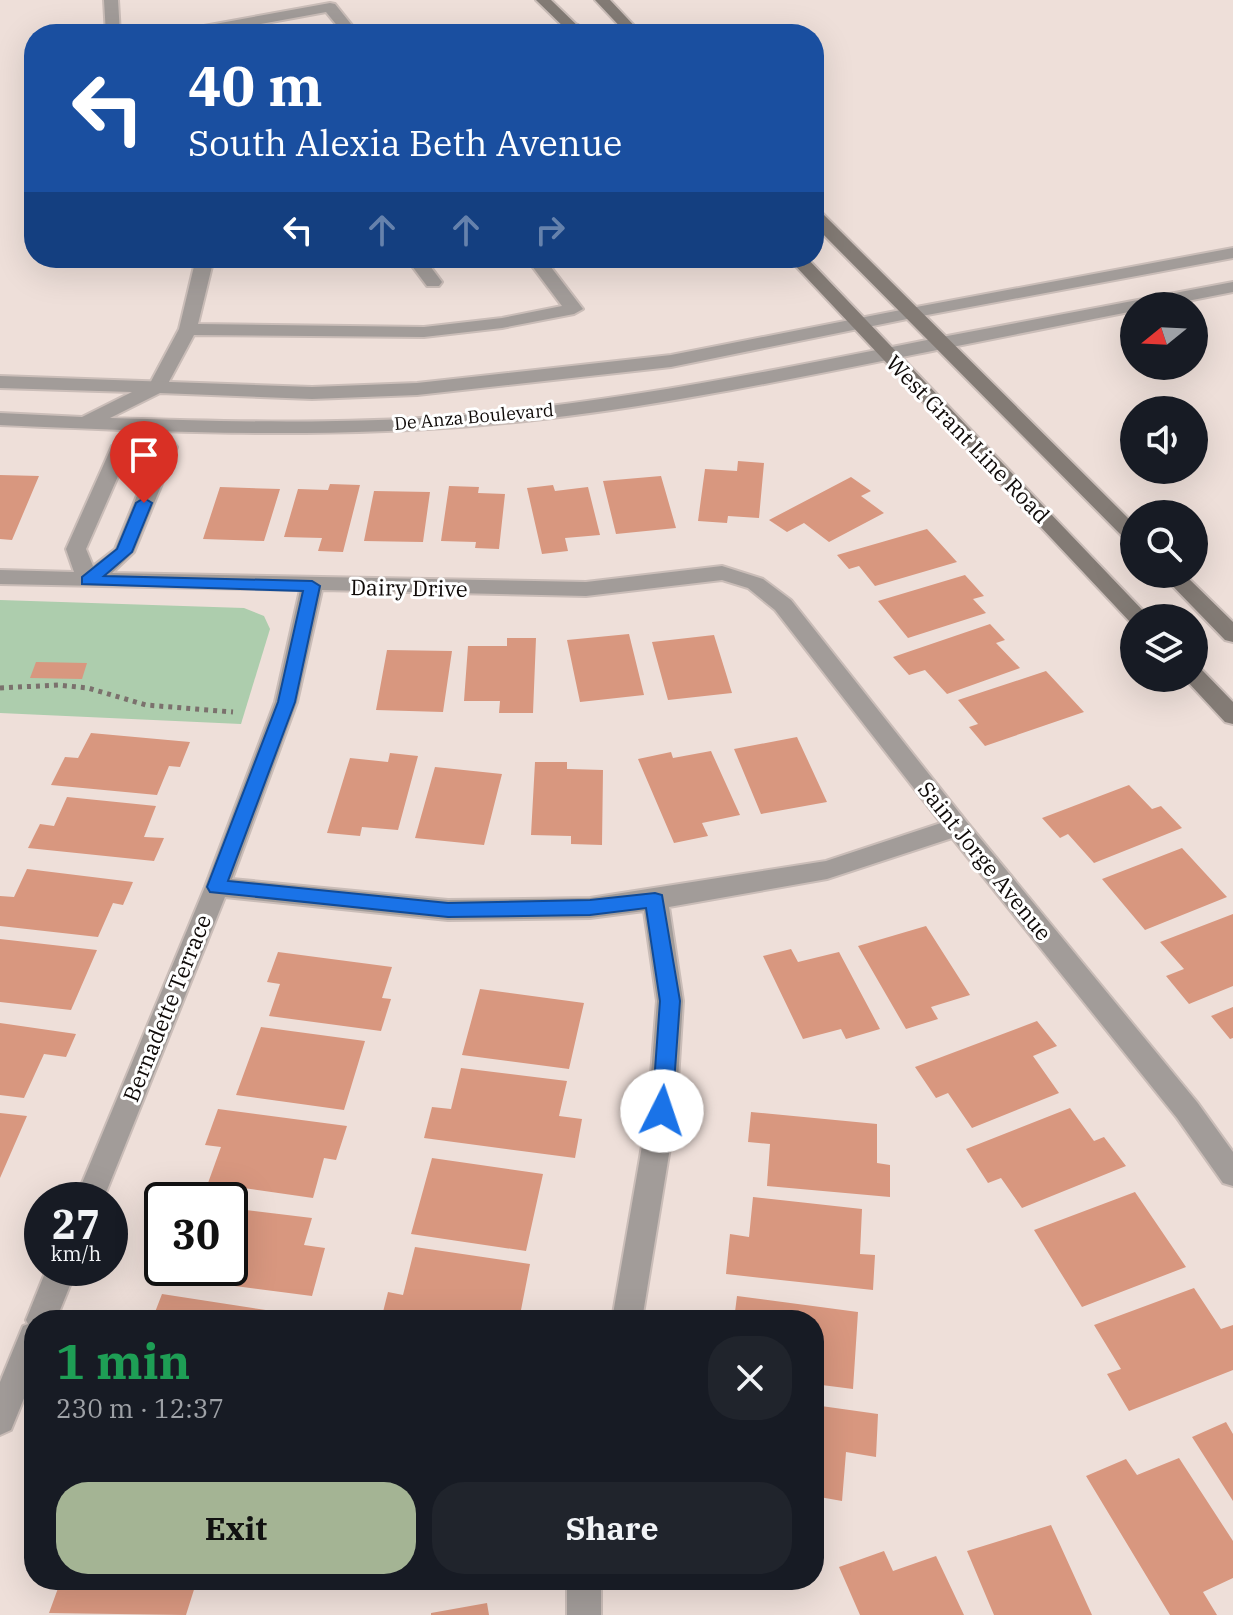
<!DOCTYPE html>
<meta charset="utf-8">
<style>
body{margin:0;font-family:"IBM Plex Serif",serif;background:#20242c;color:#f1f3f6;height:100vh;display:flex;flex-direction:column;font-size:30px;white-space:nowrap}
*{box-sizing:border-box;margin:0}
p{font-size:26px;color:#9ea1a6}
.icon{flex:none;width:44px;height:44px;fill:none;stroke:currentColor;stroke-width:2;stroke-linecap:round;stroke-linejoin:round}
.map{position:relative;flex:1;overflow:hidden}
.details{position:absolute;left:24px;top:1310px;width:800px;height:280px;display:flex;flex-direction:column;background:#171b24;border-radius:32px;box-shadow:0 8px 32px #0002}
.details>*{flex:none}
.top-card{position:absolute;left:24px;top:24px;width:800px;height:244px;border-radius:32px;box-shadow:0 8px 32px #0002;background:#1a4fa0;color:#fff;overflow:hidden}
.needle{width:52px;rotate:252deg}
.controls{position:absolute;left:1120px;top:292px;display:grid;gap:16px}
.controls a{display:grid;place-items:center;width:88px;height:88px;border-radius:50%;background:#171b24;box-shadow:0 8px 32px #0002;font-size:40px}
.speed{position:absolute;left:24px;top:1182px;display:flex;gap:16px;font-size:40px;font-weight:700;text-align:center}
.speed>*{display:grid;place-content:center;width:104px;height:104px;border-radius:50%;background:#171b24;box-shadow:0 8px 32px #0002;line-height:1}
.speed small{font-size:20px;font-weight:400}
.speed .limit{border:4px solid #111;border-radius:12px;background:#fff;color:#111}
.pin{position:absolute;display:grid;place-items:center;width:68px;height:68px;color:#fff;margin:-82px -34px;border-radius:50% 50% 50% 0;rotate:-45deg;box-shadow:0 0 8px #0007}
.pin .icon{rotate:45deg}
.me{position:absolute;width:88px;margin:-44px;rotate:4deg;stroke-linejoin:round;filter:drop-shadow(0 0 6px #0008)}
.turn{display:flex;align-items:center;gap:28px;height:168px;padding:0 32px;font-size:36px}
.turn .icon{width:104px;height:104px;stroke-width:2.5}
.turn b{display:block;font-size:56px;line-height:68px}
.lanes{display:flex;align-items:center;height:76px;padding:0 32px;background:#0003;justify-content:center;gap:40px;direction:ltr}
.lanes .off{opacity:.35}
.round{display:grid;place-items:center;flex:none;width:84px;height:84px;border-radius:32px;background:#20242c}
.overview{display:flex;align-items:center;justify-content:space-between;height:136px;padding:0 32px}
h1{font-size:48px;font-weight:700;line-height:60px;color:#1e9e55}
.action{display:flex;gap:16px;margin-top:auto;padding:16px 32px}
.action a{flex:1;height:92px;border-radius:32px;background:#a4b494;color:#111;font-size:32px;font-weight:700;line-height:92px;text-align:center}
.action a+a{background:#20242c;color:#f1f3f6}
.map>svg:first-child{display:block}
</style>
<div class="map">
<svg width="1233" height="1615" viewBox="0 0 1233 1615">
<rect width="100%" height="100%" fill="#eedfd9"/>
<path fill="#adcdad" d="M0,600L244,608L264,616L270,629L241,724L0,713Z"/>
<path fill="#d8977f" d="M738,461L764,463L759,518L728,516L727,523L698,521L705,469L737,471Z
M0,475L39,476L12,540L0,539Z
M661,476L676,528L616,534L603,481Z
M851,477L871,491L861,496L884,513L829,542L804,523L787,532L769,520Z
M330,484L360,485L343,552L318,551L322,538L284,537L298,489L328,490Z
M553,485L555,491L588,487L600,535L565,538L568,551L542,554L527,488Z
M449,486L479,487L478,493L505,494L499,549L475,548L476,542L441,541Z
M220,487L280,489L264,541L203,539Z
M374,491L430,492L423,542L364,541Z
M927,529L957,562L875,586L859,566L849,569L837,555Z
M965,575L984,596L973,599L986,613L908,638L878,601Z
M990,624L1005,640L996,643L1020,668L947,694L925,670L909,675L893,657Z
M629,634L644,695L580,702L567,640Z
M714,635L732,693L668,700L652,642Z
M507,638H536L533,713H499L500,701H464L468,646H507Z
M387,650L452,651L443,712L376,710Z
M36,662L87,663L82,679L30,678Z
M1046,671L1084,712L985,746L969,727L978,724L958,700Z
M91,733L190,742L180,767L169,766L157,795L51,785L65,757L78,758Z
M797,737L827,802L761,814L734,749Z
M711,751L740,815L702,823L708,836L674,843L638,759L671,752L673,758Z
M390,753L418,756L398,830L362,827L360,836L327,833L350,758L388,762Z
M535,762H567V769L603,770L602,845L571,844V836L531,835Z
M435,767L502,774L484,845L415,838Z
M1129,785L1152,809L1161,806L1182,828L1094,863L1068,834L1060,838L1042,818Z
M67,797L156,806L144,837L164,838L154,861L28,848L40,824L54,826Z
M1182,848L1227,897L1145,930L1102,879Z
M27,869L133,882L123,905L113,903L98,937L0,926V896L14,897Z
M1233,914V986L1189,1004L1166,976L1184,969L1160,942Z
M926,926L970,995L931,1007L938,1019L906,1029L858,946Z
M0,939L97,950L71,1010L0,1002Z
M791,949L798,962L839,952L880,1029L846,1039L841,1029L803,1039L763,956Z
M278,952L392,967L382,998L391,999L381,1031L269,1016L280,984L267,982Z
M480,989L584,1003L569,1069L462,1055Z
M1233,1007V1038L1230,1039L1211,1016Z
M1037,1021L1057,1046L1033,1056L1059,1093L972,1128L948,1093L936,1098L915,1067Z
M0,1023L76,1034L66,1057L44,1054L24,1098L0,1095Z
M261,1027L365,1041L344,1110L236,1095Z
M461,1068L567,1081L559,1116L582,1119L575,1158L424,1138L432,1107L451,1109Z
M1070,1108L1094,1141L1104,1137L1126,1166L1022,1208L1001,1178L988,1183L966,1149Z
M218,1109L347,1126L336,1160L324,1158L313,1198L208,1183L221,1147L205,1145Z
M751,1112L877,1124V1163L890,1165V1197L767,1186L770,1144L748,1142Z
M0,1113L27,1116L0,1178Z
M432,1158L543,1174L526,1251L411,1234Z
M1135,1192L1186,1267L1082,1307L1034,1230Z
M753,1197L862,1209L860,1254L875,1255L873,1290L726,1274L730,1234L749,1237Z
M230,1208L312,1218L304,1245L325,1248L312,1296L173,1278L177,1268H230Z
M415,1247L530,1264L521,1310L542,1313L540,1320H381L388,1292L403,1295Z
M1194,1288L1221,1329L1233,1325V1370L1129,1411L1107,1374L1121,1369L1094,1325Z
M162,1294L279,1312L276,1320H152Z
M737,1296L858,1312L853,1389L814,1384V1320H734Z
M814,1405L878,1414L876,1457L846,1452L842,1501L814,1496Z
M1226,1422L1233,1434V1501L1192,1437Z
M1179,1458L1233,1541V1578L1203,1592L1217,1615H1170L1086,1476L1126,1459L1137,1475Z
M1051,1525L1092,1615H994L967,1551Z
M884,1551L893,1571L936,1556L964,1615H860L839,1567Z
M61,1580H197L186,1615L49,1613Z
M487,1603L489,1615H431V1613Z"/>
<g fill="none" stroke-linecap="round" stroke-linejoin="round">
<g stroke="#cabdb8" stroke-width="4">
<path id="service" d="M104,0H118L120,34H106Z
M330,3L335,4L359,34H344L326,12L206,34H175L182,30Z
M573,24L578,25V31L538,34Z
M196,258H214L198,324L424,327L502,318L562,306L526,258H544L583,309L574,314L502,328L424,337L194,335L164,391H150L148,387L179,329Z
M406,258H424L442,282L439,286H427Z"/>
</g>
<g stroke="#cabdb8" stroke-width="4">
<path id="minor" d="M1233,248V258L911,318L902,313L911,308Z
M1233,282V292L1162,306H1134V311L942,349L933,343L942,337Z
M154,420L161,422L177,447L134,552L112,573L586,582L722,566L763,579L791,600L966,821L1197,1102L1233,1152V1186L1223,1183L1177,1118L952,838L827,879L669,907L683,1001L676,1111L642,1320H612L648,1111L657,1001L644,911L590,918L448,920L225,897L103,1200H75L205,887L275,702L300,590L0,584V570L74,572L66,549L112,446ZM151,436L157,447L115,549L93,566L86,549L130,449ZM722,580L748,588L775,610L941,823L826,861L590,898L448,900L232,879L297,702L322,590L586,596Z
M47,1268H77L56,1320H34V1374L11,1430L0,1435V1382L23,1326L28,1324L26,1320Z
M567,1580H601V1615H567Z"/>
</g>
<g stroke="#cabdb8" stroke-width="4">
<path id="tertiary" d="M911,308L917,309L920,313L917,317L671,367L417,395L312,399L160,393L110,418C235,422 362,425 487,413C640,398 791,367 942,337L951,343L942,349C790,379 638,412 483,425C323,439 161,432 0,425V413L82,417L132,392L0,388V376L312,387L417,383L671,355Z"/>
</g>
<g stroke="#cabdb8" stroke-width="4">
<path id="secondary" d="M536,0H551L586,34H571Z
M595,0H610L642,34H627Z
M814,210L820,211L1134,524V542L1127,541L814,225Z
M788,258H807L1150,618H1134V624L1131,623Z
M1161,574H1184L1233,622V642L1225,640Z
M1194,667L1202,670L1233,702V724L1225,722L1186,680L1185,678H1194Z"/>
</g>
<path stroke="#7b716d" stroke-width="5" stroke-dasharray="4 5" stroke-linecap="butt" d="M0,688L58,685L88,688L146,705L233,712"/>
<use href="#service" fill="#a29c99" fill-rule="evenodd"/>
<use href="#minor" fill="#a29c99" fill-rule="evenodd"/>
<use href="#tertiary" fill="#a29c99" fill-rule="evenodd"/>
<use href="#secondary" fill="#837b75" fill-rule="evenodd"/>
</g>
<path fill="#1a73e8" stroke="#114b97" stroke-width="2" d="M144,498L152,503L132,552L104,576L312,581L320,586L295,702L228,881L448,903L590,900L655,893L662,895L680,1001L672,1111L669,1117L662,1120L655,1117L652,1111L660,1001L646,908L590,915L448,917L210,892L207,887L278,702L303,591L82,584V577L117,549L136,503Z"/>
<g text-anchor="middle" stroke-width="6" stroke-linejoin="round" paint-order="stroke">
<g font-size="18" fill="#0f0a08" stroke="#fff">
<text transform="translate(474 417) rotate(-5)" y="6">De Anza Boulevard</text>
</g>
<g font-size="22" fill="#0f0a08" stroke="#fff">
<text transform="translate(968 439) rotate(46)" y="8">West Grant Line Road</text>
<text transform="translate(409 588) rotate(1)" y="8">Dairy Drive</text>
<text transform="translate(985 861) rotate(51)" y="8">Saint Jorge Avenue</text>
<text transform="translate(167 1008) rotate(-68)" y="8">Bernadette Terrace</text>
</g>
</g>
</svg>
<div class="controls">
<a><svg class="needle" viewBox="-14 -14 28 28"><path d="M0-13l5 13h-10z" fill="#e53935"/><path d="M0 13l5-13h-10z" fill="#9ea1a6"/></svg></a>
<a><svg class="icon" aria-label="sound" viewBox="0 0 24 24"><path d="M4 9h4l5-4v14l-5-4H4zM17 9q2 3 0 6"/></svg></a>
<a><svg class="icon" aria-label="search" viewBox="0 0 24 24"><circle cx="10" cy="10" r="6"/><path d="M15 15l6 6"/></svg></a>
<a><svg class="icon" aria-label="layers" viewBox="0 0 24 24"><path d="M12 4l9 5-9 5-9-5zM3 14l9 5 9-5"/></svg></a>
</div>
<div class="speed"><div>27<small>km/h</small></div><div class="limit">30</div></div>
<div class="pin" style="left:144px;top:503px;background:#d93025"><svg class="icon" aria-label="arrive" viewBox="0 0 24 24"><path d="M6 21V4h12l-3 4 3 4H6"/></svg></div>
<svg class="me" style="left:662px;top:1111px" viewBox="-20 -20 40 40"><circle r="19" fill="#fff"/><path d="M0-13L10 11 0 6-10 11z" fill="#1a73e8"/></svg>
<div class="top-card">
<div class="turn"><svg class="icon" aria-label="left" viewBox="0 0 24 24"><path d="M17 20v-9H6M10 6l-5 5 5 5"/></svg><div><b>40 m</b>South Alexia Beth Avenue</div></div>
<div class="lanes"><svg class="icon" aria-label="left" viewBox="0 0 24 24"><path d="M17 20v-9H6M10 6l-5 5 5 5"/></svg><svg class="icon off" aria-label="ahead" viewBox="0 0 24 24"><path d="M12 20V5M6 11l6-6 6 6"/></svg><svg class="icon off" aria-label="ahead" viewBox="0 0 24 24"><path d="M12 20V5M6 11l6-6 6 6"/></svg><svg class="icon off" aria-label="right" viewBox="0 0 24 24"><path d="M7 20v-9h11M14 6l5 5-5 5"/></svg></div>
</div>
<section class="details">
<div class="overview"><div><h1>1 min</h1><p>230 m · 12:37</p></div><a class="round"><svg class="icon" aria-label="close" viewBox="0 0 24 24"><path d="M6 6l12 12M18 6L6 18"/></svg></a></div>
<div class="action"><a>Exit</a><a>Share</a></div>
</section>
</div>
